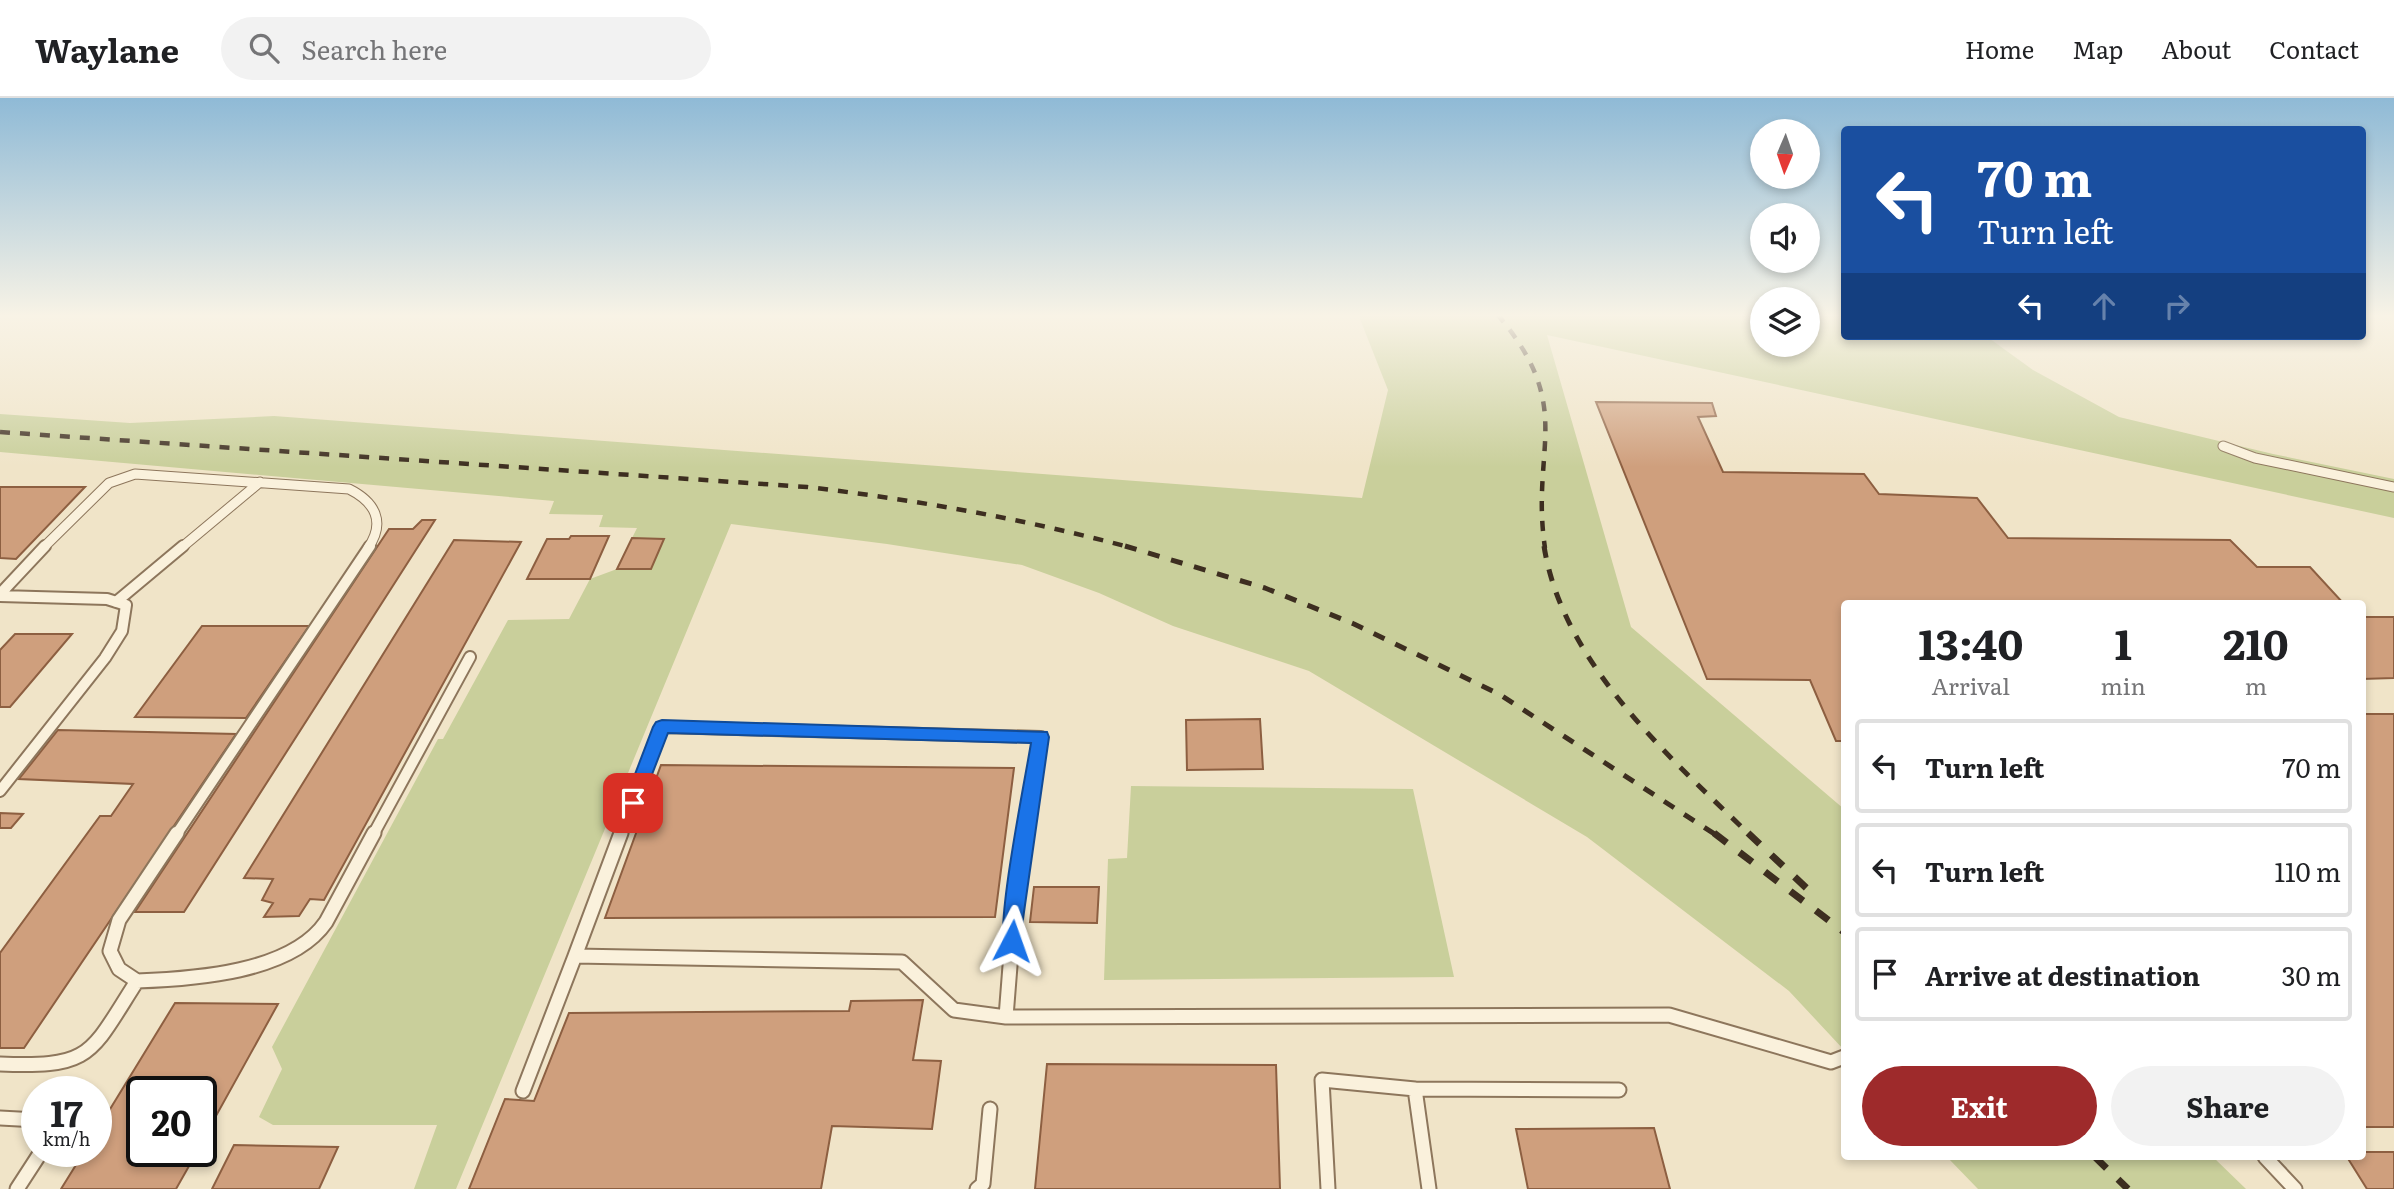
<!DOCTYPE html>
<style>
body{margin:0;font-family:Literata,serif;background:#f2f2f2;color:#202124;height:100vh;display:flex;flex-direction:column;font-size:26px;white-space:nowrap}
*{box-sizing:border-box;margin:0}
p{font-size:23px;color:#757577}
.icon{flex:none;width:38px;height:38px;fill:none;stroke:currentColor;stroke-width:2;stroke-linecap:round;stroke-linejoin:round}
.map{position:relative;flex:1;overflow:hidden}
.details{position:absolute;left:1841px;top:502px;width:525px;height:560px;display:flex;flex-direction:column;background:#fff;border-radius:7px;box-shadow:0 4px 10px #0003}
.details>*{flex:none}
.banner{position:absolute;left:1841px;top:28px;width:525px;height:214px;border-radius:7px;box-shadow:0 4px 10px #0003;background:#1a4fa0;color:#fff;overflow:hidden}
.needle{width:46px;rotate:182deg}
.buttons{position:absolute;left:1750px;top:21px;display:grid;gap:14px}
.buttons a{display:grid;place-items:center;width:70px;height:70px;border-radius:50%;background:#fff;box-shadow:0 4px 10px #0003;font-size:35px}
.speed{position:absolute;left:21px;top:978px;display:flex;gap:14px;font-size:35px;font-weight:700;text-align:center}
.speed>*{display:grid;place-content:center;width:91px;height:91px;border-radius:50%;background:#fff;box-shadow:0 4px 10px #0003;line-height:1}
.speed small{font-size:18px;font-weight:400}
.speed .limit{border:4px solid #111;border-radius:10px;background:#fff;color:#111}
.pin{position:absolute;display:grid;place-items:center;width:60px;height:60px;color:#fff;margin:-30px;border-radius:14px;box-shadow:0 4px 10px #0006}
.me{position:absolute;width:77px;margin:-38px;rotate:4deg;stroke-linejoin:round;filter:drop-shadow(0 0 5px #0008)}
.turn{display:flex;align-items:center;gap:24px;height:147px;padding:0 21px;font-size:32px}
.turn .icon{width:91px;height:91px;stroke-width:2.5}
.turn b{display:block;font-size:49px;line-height:60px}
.lanes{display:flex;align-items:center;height:66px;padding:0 21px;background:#0003;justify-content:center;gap:35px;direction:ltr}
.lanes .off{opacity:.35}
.eta{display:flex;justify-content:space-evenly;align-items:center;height:119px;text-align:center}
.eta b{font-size:42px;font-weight:700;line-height:49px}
.primary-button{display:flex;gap:14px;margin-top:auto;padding:14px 21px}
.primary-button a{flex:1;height:80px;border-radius:42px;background:#9e2a2b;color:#fff;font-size:28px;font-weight:700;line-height:80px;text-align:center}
.primary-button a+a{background:#f2f2f2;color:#202124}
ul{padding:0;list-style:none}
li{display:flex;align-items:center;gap:21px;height:94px;margin:0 14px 10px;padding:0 7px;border:4px solid #e0e0e0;border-radius:7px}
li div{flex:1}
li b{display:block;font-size:26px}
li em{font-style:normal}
header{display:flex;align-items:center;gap:42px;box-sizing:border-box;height:98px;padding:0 35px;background:#fff;border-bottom:2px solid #e0e0e0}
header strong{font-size:33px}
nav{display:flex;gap:38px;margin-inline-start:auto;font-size:24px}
.search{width:490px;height:63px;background:#f2f2f2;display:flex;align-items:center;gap:18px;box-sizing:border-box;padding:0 24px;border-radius:38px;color:#757577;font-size:26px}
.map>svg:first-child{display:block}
</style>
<header>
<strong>Waylane</strong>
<div class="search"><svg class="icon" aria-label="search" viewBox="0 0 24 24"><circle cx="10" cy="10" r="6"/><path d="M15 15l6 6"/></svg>Search here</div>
<nav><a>Home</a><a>Map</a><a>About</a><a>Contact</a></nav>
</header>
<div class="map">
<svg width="2394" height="1091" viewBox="0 0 2394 1091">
<rect width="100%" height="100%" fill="#f0e4c8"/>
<path fill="#c9cf9b" d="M1358,216H1762V247H1808V216H1844V238H1986L2033,272L2119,319L2273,356L2394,381V420L1547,237L1631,529L1844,711V952L1789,893L1587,739L1309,573L1173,528L1099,495L1022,467L887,446L731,426L456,1091H414L437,1027H273L259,1019L282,971L272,949L438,641H443L508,522L569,521L590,481L617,471H650L632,440L637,430L599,429L603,417L549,416L554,403L0,354V316L130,325L274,318L1362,400L1388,292Z
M1131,688L1413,691L1454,879L1104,882L1108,761L1127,760Z
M1947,1059H2213L2246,1091H1978Z"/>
<path fill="#cf9f7d" stroke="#8d5f41" stroke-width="2" d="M1596,304L1712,305L1716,318L1698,319L1723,374L1864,376L1879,396L1977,400L2008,440L2230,442L2257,469H2310L2344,506H1844V643H1836L1810,582L1707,581Z
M0,389H85L16,461L0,460Z
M422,422H435L184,814H135L389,431H413Z
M571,438H609L590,481H527L547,441H569Z
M632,440L664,441L651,471H617Z
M454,442L521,444L324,802L310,801L299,818L264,819L273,805L262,802L273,781L244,780Z
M2362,519H2394V580L2362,581Z
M202,528H309L246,620L135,619Z
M15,536H72L10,609H0V552Z
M2362,616H2394V1029H2362Z
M1260,621L1263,671L1187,672L1186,622Z
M58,632L236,636L24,950H0V855L100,718H111L133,686L19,681Z
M661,667L1014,670L995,819L605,820Z
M0,715L23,716L11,730H0Z
M1034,789H1099L1097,825L1030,824Z
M923,902L913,962L941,963L932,1031L832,1028L821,1091H469L505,1001L534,1003L569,915L849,913L851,903Z
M175,905L278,906L201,1045V994H142V1054H197L176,1091H61L84,1054H96V1034Z
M1047,966L1276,967L1280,1091H1035Z
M1654,1030L1670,1091H1528L1516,1031Z
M234,1047L338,1049L319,1091H212Z
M2362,1054H2394V1091H2367L2347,1059H2362Z"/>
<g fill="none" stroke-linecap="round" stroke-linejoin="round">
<g stroke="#8d765c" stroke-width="11">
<path id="service-far2" d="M2223,348L2255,360L2394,389
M43,450L109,385L135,376L349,391C375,404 386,424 368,450
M181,450L260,384"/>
</g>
<g stroke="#8d765c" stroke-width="14">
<path id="service-far1" d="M0,496L45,448
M0,498L107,501L126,507L122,533L105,560L0,693
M116,504L183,448
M176,737L370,448
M373,737L470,559
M621,737L662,629L1041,639L1026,737"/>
</g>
<g stroke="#8d765c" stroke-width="17">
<path id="service" d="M575,858L902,864L954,912L1006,919L1015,804L1026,735
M575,858L621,735
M137,883L119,871L110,853L119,822L177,735
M1006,919L1669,917L1831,964L1844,959
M0,966C93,970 90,956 137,883C193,881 291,875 326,824L374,735
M1415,991L1619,992
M523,993L575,858
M0,1020L37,1022
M2265,1059L2295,1091
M17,1091L41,1054
M977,1091L983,1086L990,1011
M1328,1091L1322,982L1415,991L1429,1091"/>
</g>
<use href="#service-far2" stroke="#faf1dc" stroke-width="9"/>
<use href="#service-far1" stroke="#faf1dc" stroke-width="10"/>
<use href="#service" stroke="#faf1dc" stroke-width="13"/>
<path stroke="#3d2e20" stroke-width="4.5" stroke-dasharray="10 10" stroke-linecap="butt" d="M1497,216C1577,310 1530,349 1545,450
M0,334L807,389C917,402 1025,421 1132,450"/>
<path stroke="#3d2e20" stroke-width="5" stroke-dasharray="12 12" stroke-linecap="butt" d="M1125,448L1265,490L1354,526L1499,596L1716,737
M1544,448C1562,564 1669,659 1750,737"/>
<path stroke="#3d2e20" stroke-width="7" stroke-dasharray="16 16" stroke-linecap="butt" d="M1714,735L1844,834
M1748,735L1817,800
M2095,1059L2128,1091"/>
</g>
<linearGradient id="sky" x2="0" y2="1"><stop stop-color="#8fbad6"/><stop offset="0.59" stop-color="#f8f3e6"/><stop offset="1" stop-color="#f8f3e6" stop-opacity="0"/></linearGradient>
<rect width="2394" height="369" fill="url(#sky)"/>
<path fill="#1a73e8" stroke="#114b97" stroke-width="2" d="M662,622L1047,634L1049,639L1019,849L1012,852L1005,849C995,829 1026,677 1031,645L668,635L639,710H626L624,705L653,629L656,624Z"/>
</svg>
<div class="buttons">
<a><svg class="needle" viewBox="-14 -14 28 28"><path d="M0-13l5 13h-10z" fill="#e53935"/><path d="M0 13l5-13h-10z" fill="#757577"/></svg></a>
<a><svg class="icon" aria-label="sound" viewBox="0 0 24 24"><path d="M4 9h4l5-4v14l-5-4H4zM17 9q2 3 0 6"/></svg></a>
<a><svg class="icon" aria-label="layers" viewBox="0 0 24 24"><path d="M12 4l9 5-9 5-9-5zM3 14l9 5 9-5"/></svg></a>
</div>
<div class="speed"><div>17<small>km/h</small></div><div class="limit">20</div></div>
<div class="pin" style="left:633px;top:705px;background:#d93025"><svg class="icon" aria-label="arrive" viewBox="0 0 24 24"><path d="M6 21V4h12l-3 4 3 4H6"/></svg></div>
<svg class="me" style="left:1012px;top:843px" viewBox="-20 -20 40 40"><path d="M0-17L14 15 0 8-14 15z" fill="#1a73e8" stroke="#fff" stroke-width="4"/></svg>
<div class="banner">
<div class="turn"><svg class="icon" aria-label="left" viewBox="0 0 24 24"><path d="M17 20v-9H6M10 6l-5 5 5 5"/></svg><div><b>70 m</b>Turn left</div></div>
<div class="lanes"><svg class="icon" aria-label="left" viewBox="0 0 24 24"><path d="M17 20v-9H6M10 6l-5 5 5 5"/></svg><svg class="icon off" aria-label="ahead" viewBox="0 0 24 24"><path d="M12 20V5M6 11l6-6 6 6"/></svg><svg class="icon off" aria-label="right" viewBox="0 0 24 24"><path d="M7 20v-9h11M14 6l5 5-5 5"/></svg></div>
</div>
<section class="details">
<div class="eta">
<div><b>13:40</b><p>Arrival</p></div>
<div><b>1</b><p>min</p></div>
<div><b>210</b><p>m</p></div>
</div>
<ul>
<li><svg class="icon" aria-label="left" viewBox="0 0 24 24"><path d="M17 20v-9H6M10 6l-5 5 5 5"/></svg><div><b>Turn left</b></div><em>70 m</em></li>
<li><svg class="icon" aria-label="left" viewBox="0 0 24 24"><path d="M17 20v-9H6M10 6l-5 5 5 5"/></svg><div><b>Turn left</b></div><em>110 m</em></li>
<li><svg class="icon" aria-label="arrive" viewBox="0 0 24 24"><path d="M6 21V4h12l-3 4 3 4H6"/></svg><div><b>Arrive at destination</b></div><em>30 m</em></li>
</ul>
<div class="primary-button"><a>Exit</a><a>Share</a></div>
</section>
</div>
